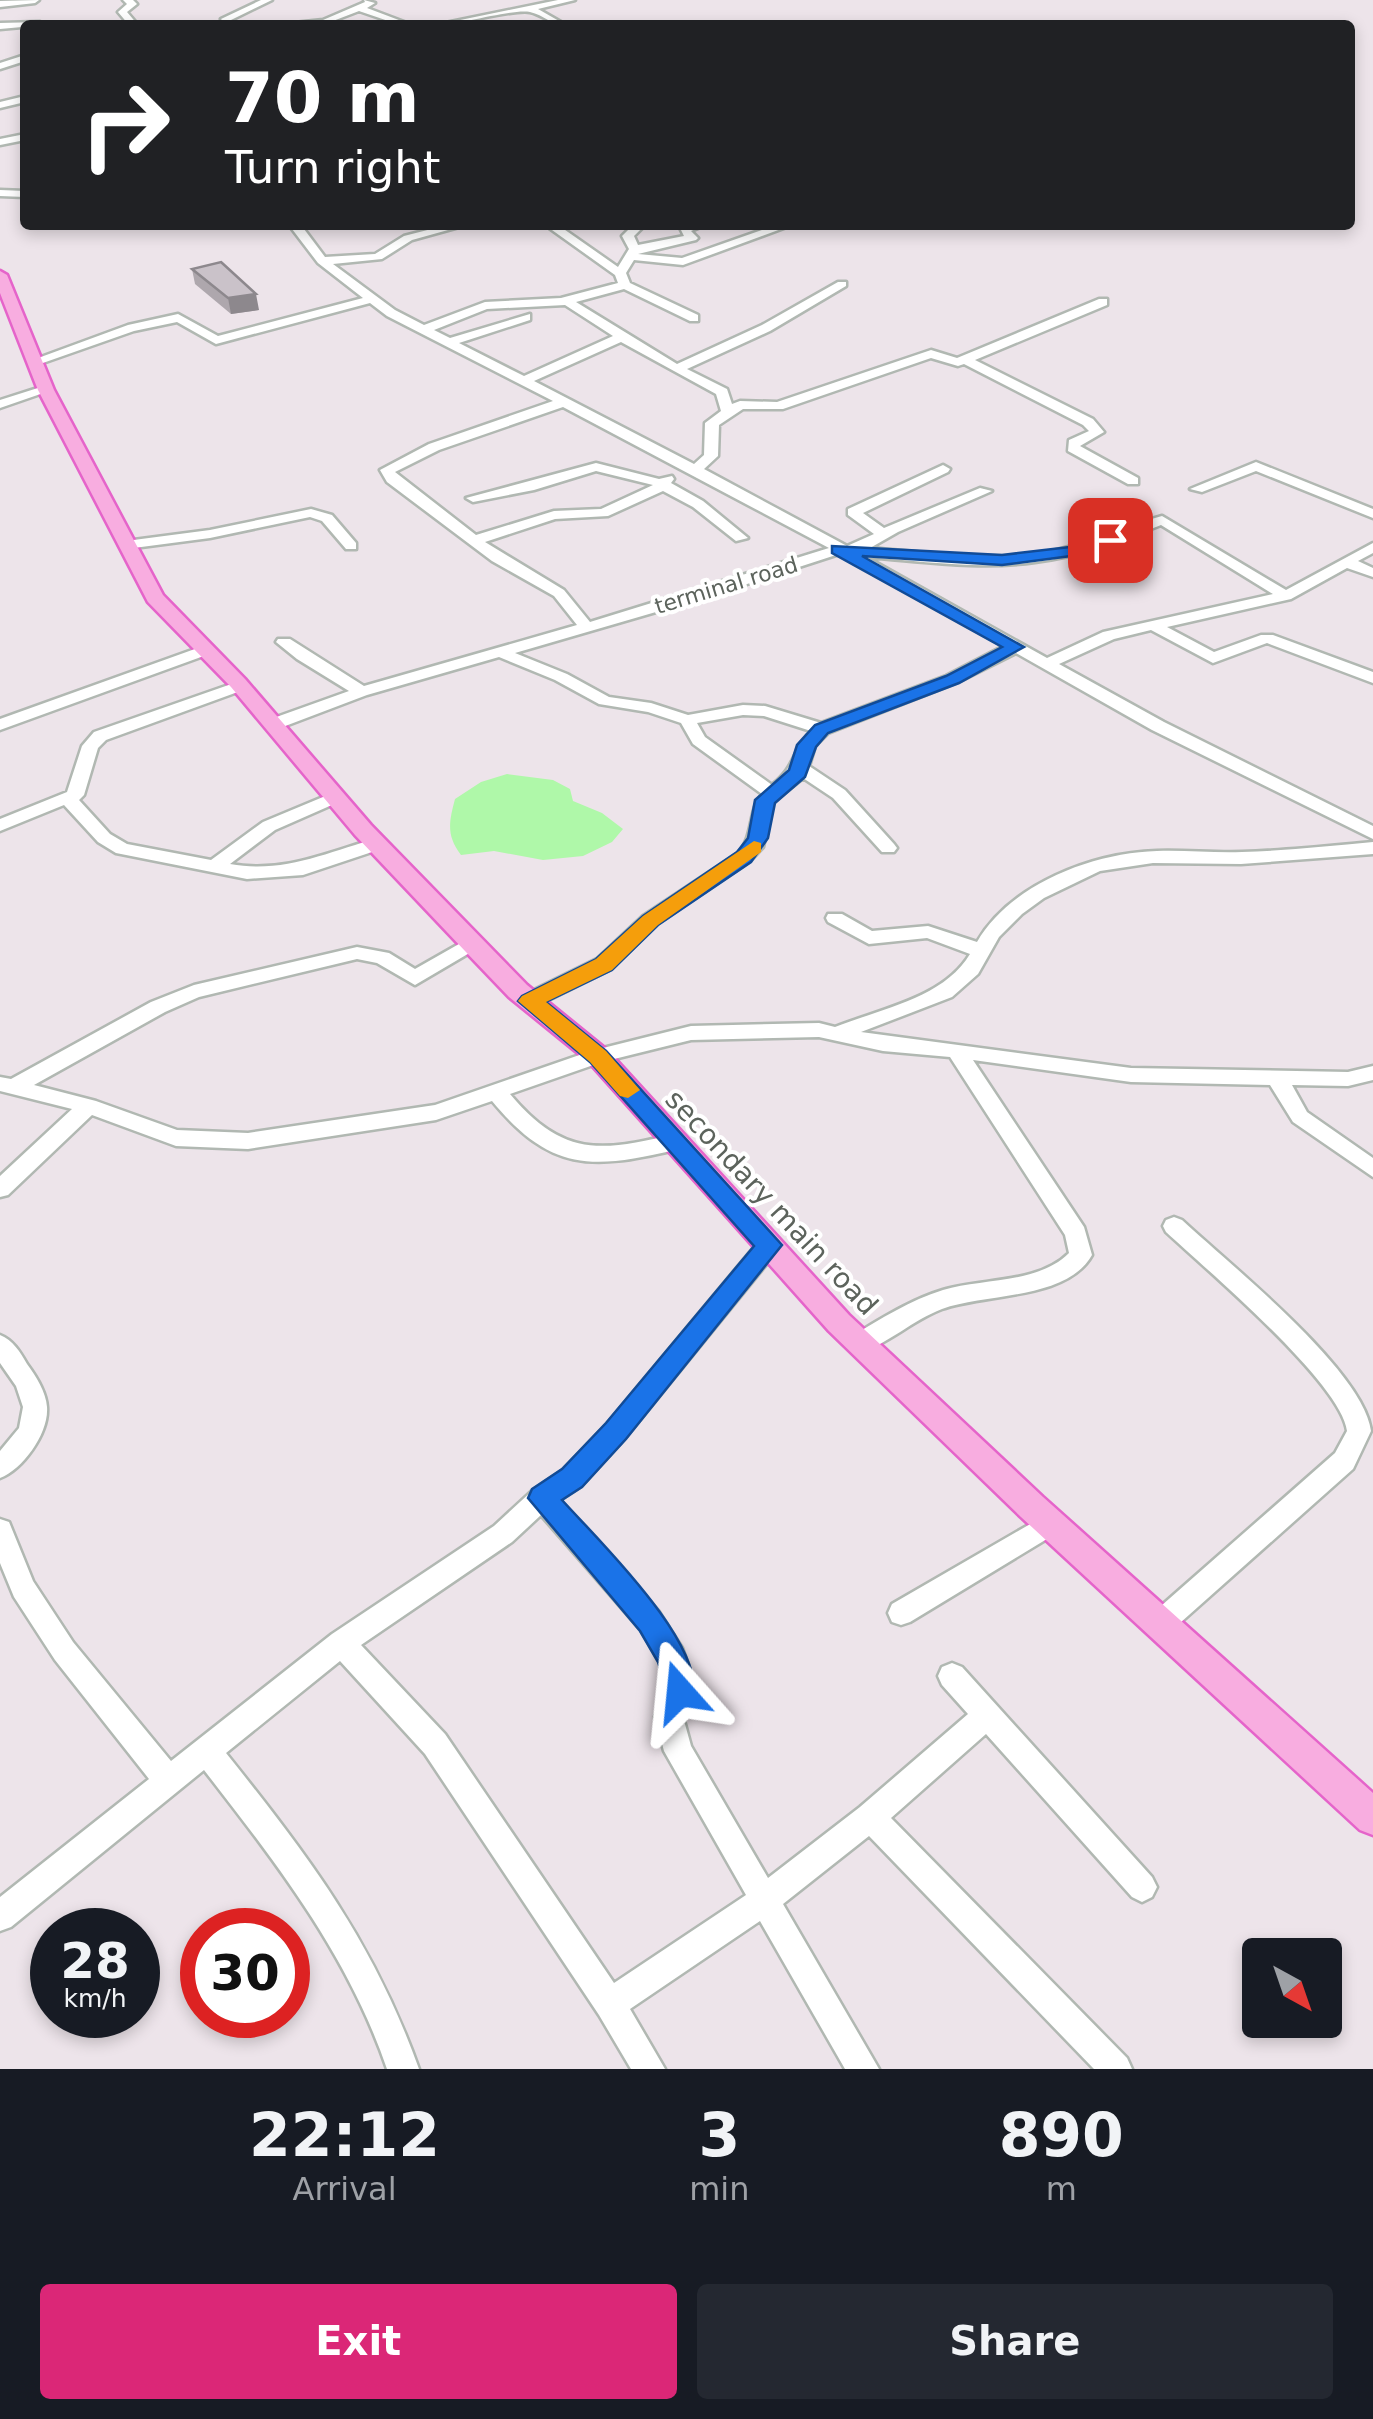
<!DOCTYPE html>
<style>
body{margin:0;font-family:"DejaVu Sans",sans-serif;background:#242831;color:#f1f3f6;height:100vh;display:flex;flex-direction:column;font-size:38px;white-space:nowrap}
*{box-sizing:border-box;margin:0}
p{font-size:32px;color:#9ea1a6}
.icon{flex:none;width:55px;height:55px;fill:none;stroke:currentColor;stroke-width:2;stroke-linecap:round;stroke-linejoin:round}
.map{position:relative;height:2069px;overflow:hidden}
.panel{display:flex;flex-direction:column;background:#171b24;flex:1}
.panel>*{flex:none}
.guide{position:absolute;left:20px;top:20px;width:1335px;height:210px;border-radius:10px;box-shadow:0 5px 15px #0003;background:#202124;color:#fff;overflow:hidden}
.needle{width:65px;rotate:140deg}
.tools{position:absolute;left:1242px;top:1938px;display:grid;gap:20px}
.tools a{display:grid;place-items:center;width:100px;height:100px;border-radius:10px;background:#171b24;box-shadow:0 5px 15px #0003;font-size:50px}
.speed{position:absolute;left:30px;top:1908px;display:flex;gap:20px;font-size:50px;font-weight:700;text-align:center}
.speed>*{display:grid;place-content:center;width:130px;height:130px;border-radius:50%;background:#171b24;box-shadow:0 5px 15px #0003;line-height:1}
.speed small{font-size:25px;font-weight:400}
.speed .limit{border:15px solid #d22;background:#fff;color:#111}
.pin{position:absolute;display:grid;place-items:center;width:85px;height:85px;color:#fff;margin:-42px;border-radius:20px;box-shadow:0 5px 15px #0006}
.me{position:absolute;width:110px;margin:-55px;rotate:342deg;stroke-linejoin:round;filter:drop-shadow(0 0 8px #0008)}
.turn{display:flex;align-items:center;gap:35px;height:210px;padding:0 40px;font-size:45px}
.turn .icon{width:130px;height:130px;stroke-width:2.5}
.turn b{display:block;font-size:70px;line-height:85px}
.eta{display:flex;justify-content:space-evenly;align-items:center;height:170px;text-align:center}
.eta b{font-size:60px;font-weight:800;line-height:70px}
.cta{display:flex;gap:20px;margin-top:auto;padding:20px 40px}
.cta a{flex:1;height:115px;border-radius:10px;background:#db2777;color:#fff;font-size:40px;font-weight:800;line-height:115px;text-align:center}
.cta a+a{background:#242831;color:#f1f3f6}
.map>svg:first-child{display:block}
</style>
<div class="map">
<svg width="1373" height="2069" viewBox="0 0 1373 2069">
<rect width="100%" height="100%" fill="#ede4ea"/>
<path fill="#aff8a9" d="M507,774L553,780L570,789L573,801L602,813L623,829L612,842L583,856L543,860L494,851L461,855C446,835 449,822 455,799L481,782Z"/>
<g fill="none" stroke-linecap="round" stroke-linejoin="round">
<g stroke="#b1b8b2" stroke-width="5">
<path id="minor" d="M39,0L35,3L0,7V1Z
M123,0H133L137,4L127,12L138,25H129L118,12L127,4Z
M261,0H272L231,20L235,25H226L221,19Z
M364,0L375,3L367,8L412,25H400L359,11L333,21L336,25H275L323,20L365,2Z
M558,0H575L538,9L566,25C551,25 544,15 530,12C515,8 458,25 436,25Z
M0,23L40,22L44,25L0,29Z
M25,55V61L0,69V63Z
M25,96V102L0,108V102Z
M25,134V140L0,145V139Z
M0,190L25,191V197L0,196Z
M289,225H301L325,257L375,254L404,236L447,225H466L412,240L382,259L333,264L395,310L424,325L485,302L561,298L618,283L615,275L545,225H558L618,267L629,249L622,236L633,225H645L634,236L638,245L684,236L680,228L705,225L691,231L698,238L696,240L638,254L682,258L776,225H792L683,265L634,260L626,273L630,283L698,315V321H690L624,289L576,302L677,364L762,325L838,282H846V286L770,331L687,369L727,389L732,404L740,401L777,402L931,350L957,358L1099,299H1107V305L975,360L1093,419L1104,432L1080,446L1138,478V484H1128L1068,451L1069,440L1089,431L1083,425L964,364L958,366L931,358L783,409H743L719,425L718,456L704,469L847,546L874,534L848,515V509L943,465L950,469L948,472L863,513L884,528L980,488L992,491L898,532L870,548C925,553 980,560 1035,554C1079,548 1120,528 1162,516L1286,590L1373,543V553L1358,561L1373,568V577L1347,568L1291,599L1167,627L1214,652L1261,635H1273L1373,672V683L1267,643L1213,663L1151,630L1114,639L1059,664L1164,722L1373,826V839L1152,730L1016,653L958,682L828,733L815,746L809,766L845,790L894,844L897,848L894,852H882L833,798L803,778L773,802L763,847L750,861L657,924L611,969L536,1006H522L519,1001L522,996L597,959L643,916L738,853C754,837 748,811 762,794L693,744L681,723L648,712L599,704L555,680L499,657L367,695L280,728H268V720L349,691L297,659L276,642L278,639H290L364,686L577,625L554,596L492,561L387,482L380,470L429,444L553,401L387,316L370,303L216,344L177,322L134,331L40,364L30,361L128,325L178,314L218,336L363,298L318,263ZM565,305L613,336L524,376L459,343L530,320V314L450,338L434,330L487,309ZM621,342L716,394L721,411L705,423L704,455L694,464L534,381ZM563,407L829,548L590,622L564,590L485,542L555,519L608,516L663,491L693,507L736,541L748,538L703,501L671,483L674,479L672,476L659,479L596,463L466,498L473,502L534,490L596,471L653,485L601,509L554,511L476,535L395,472L439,450ZM1161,525L1273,594L1103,632L1047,658L866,557C922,561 979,570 1035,562C1078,557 1121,541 1161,525ZM839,554L1004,646L946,676L821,723L765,706L743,705L688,715L651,703L609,697L567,674L515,653L704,598ZM743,715L764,716L811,731C791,752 797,765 772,785L705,737L697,723Z
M41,387L52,390L0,408V400Z
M1256,462L1373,509V518L1256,471L1202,492L1190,489Z
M311,509L332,515L356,543V549H346L322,521L310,517L210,538L126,549L119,545L126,541L210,530Z
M206,645L214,650L212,653L0,730V719Z
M240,681L246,683V689L106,740L98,748L84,795L79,800L110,834L127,844L211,860L263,822L335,792L344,797L341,801L275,830L230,864C283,874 328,852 378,838L387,844L384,848L303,875L247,879L116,853L98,842L64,805L0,831V819L67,792L82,746L94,732Z
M1373,842V854L1241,864L1153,863L1100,871L1044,898L1022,914L999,937L978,974L952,997L861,1032L1131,1068L1348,1072L1373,1066V1080L1348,1086L1292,1085L1307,1112L1373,1158V1177L1293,1122L1270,1085L1131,1082L973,1060L1084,1227L1092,1255C1067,1300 986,1293 942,1309C913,1320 889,1343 860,1353L852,1350L848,1343L852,1336C881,1319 910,1300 943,1290C983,1278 1038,1284 1069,1253L1065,1235L950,1057L883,1051L819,1037L691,1040L602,1062L510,1094C563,1157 600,1152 675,1134L682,1136L686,1142L682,1148L675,1150C590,1170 550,1171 492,1101L436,1120L248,1149L176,1146L92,1115L8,1195L0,1197V1176L72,1109L0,1091V1077L11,1079L151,1002L194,985L357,947L389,953L415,969L466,940H480L483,945L415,985L377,963L357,959L199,997L165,1012L34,1085L96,1101L177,1130L248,1133L435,1105L591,1051L691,1026L819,1023L835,1027C880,1009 944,998 970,954L927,938L869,944L828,922L826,918L828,914H842L872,931L928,926L977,942C1011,884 1092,853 1157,851C1185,850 1213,853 1242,852C1285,851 1329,846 1373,842Z
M1174,1217L1182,1220C1228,1263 1364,1371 1371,1431L1353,1469L1171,1631L1162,1634L1153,1631L1149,1622L1153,1613L1335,1453L1347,1431C1341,1383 1206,1269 1166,1232L1163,1226L1166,1220Z
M769,1236L777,1239L780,1245L777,1251L625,1438L581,1486L560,1500L659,1612L682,1648L695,1685L683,1717L691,1746L768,1878L860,1807L968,1714L942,1685L938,1676L942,1667L952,1663L962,1667L1152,1877L1157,1887L1152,1897L1142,1902L1132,1897L986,1734L891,1818L1127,2058L1132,2069H1094L869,1836L783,1904L879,2069H845L760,1921L630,2009L665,2069H631L599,2015L425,1754L340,1661L226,1753C309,1857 373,1941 419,2069H387C348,1955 277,1864 204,1770L11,1927L0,1931V1897L149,1779L55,1660L14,1597L0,1563V1519L9,1522L33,1581L73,1642L171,1761L332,1634L494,1526L533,1490L563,1470L607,1424L761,1239ZM541,1515L641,1630L660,1662L667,1685L655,1717L664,1751L746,1895L614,1983L445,1734L361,1645L512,1542Z
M0,1335C13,1340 20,1352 27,1364C36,1376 46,1392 47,1407C49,1433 23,1469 0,1478V1451L19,1428L23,1407L16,1386L0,1363Z
M1051,1512L1060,1515L1064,1523L1060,1531L910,1622L901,1625L892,1622L888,1613L892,1604Z"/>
</g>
<g stroke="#e564ca" stroke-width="5">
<path id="major" d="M0,271L7,275L54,390L163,595L245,679L371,825L527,985L607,1050L849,1315L1043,1497L1373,1793V1835L1360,1830L1021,1517L829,1331L589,1062L509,997L465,951L355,835L231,687L148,602L38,390L0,293Z"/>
</g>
<use href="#minor" fill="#fff" fill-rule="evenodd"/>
<use href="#major" fill="#f8ade0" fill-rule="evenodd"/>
</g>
<path fill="#aea7ad" d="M192,269L259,310L231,314L195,284Z"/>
<path fill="#8d888d" d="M256,294L259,310L231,314L228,298Z"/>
<path fill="#cac2c9" stroke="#8d888d" stroke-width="2.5" d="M221,262L256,294L228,298L192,269Z"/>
<path fill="#1a73e8" stroke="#114b97" stroke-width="2.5" d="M1110,535L1116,537V544L1071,556L1002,565L862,556L1024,647L959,683L828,733L816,747L805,777L775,803L768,838L751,862L658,925L612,970L546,1002L606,1051L782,1245L626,1439L582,1487L562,1500C596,1538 714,1651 691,1703L680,1707L670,1703L658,1662L640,1631L528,1498L532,1489L562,1469L606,1423L754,1246L590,1062L518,1001L522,996L596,959L643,916L737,852L748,838L755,800L789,770L797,745L815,725L946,676L1002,647L832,553V546L1002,555L1070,547Z"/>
<path fill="#f59e0b" d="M754,841L761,843V852L658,925L612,970L546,1002L606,1051L640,1090L628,1098L620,1096L590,1062L518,1001L522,996L596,959L643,916Z"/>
<g text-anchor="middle" stroke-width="8" stroke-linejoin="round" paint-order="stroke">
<g font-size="22" fill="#5c635c" stroke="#fff">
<text transform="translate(726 585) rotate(-17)" y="8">terminal road</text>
</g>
<g font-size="28" fill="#5c635c" stroke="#fff">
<text transform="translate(772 1202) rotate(47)" y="10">secondary main road</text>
</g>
</g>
</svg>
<div class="tools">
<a><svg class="needle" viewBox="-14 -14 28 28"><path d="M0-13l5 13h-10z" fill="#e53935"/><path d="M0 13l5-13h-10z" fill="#9ea1a6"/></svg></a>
</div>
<div class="speed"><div>28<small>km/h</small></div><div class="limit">30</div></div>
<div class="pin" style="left:1110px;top:540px;background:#d93025"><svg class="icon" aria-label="arrive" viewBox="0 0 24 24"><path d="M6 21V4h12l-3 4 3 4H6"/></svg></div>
<svg class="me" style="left:680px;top:1692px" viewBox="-20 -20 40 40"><path d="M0-17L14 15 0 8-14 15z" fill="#1a73e8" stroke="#fff" stroke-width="4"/></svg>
<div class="guide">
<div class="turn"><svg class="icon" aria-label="right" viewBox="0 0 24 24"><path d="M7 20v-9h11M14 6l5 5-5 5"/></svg><div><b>70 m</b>Turn right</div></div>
</div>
</div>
<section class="panel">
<div class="eta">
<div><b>22:12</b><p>Arrival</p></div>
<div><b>3</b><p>min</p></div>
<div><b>890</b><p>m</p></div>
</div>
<div class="cta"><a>Exit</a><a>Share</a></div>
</section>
